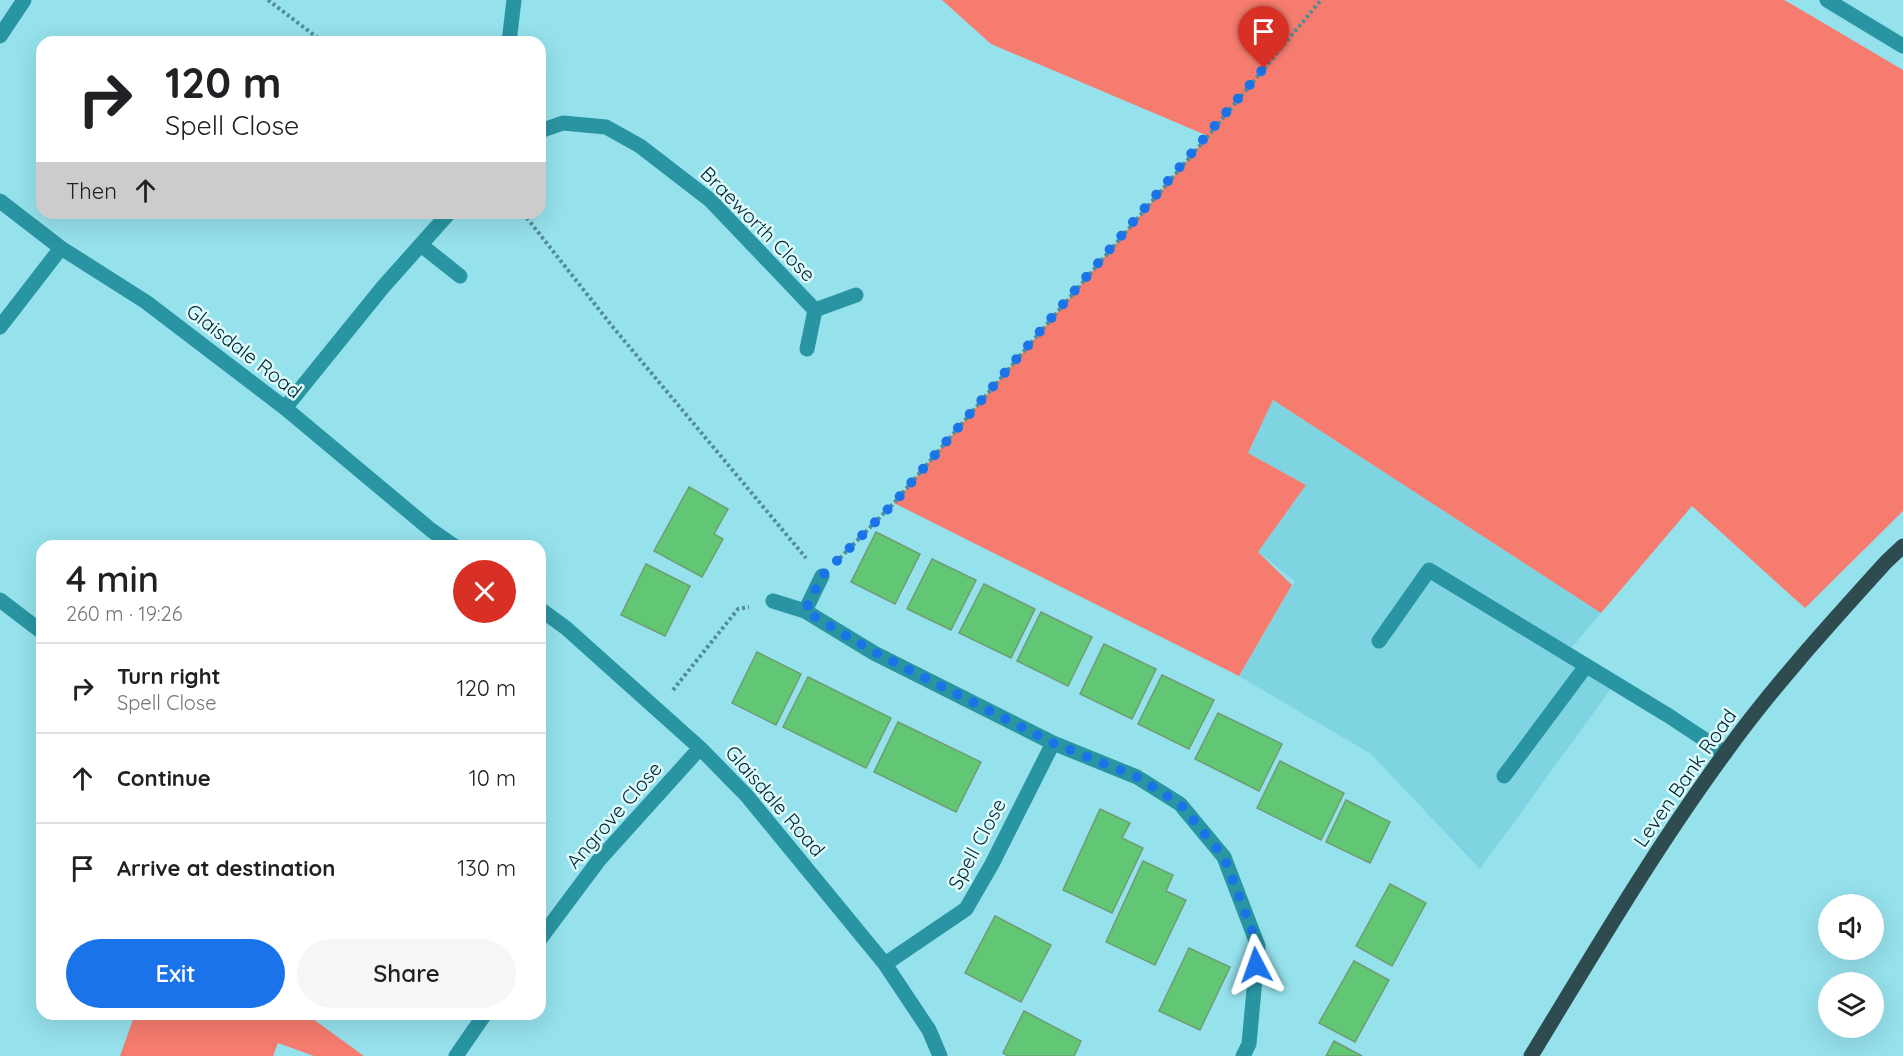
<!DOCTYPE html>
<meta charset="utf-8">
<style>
body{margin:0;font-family:Quicksand,sans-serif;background:#f6f6f6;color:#202124;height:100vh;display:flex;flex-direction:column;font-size:22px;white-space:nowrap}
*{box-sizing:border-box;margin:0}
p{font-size:20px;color:#757577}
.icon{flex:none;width:33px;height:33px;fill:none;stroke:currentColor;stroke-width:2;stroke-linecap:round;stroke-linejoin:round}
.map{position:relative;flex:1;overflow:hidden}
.side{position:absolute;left:36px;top:540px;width:510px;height:480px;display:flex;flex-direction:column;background:#fff;border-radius:18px;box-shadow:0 6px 24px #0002}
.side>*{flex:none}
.hud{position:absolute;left:36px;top:36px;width:510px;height:183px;border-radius:18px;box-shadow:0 6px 24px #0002;background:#fff;color:#202124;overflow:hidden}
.tools{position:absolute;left:1818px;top:894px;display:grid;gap:12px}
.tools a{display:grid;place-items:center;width:66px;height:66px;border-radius:50%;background:#fff;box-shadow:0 6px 24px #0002;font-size:30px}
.pin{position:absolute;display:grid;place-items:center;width:51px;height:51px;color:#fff;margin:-62px -26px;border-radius:50% 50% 50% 0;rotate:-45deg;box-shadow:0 0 6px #0007}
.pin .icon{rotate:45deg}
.me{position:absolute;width:66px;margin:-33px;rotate:356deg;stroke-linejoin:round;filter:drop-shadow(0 0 4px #0008)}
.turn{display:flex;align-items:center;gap:21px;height:126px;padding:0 30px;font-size:27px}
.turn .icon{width:78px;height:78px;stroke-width:2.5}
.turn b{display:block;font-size:42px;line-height:51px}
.then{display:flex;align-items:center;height:57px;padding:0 30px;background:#0003;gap:12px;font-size:22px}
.round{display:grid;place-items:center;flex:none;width:63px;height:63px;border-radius:32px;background:#f6f6f6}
.head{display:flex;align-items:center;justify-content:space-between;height:102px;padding:0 30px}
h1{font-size:36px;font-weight:600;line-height:45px}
.cta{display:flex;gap:12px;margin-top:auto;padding:12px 30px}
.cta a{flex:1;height:69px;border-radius:36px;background:#1a73e8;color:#fff;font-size:24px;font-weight:600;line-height:69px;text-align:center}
.cta a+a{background:#f6f6f6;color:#202124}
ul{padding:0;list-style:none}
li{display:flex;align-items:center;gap:18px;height:90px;padding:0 30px;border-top:2px solid #e0e0e0}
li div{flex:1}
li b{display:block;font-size:22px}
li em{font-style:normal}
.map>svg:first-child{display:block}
</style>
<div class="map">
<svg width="1903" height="1056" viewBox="0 0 1903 1056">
<rect width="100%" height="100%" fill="#95e1ec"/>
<path fill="#7ed4e1" d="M1273,400L1601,613L1566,654L1615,683L1480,869L1371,754L1239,676L1295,581L1258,552L1306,485L1248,453Z"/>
<path fill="#f57c6f" d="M942,0H1784L1793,5L1903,70V511L1805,608L1692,506L1601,613L1273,400L1248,453L1306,485L1258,552L1292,585L1239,676L894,503L1208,136L991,44Z
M135,1014H306L364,1056H314L278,1043L273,1056H120Z"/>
<path fill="#62c774" stroke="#6f9c74" stroke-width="1.5" d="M689,487L728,509L714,534L723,539L702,577L654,551Z
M876,532L920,554L895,604L851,582Z
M932,559L976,580L951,630L907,609Z
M646,564L690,586L665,636L621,615Z
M984,584L1035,609L1011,658L959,633Z
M1041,612L1092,637L1068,686L1017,661Z
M1104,644L1156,669L1132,719L1080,694Z
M757,652L801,674L776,725L732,703Z
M1162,675L1214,700L1189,749L1138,724Z
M808,677L891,718L866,768L783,727Z
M1218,713L1282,744L1259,791L1195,759Z
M898,722L981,762L956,812L874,772Z
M1280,761L1344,793L1321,840L1257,808Z
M1346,800L1390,822L1370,863L1326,842Z
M1100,809L1130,823L1122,838L1143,848L1112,913L1063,890Z
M1143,861L1173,875L1166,891L1186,900L1155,965L1106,942Z
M1390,884L1426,903L1392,966L1356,946Z
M995,916L1051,945L1021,1002L965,973Z
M1189,948L1230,967L1200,1030L1159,1011Z
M1354,961L1389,980L1355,1042L1319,1023Z
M1024,1011L1081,1041L1074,1056H1008L1003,1053Z
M1334,1041L1362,1056H1326Z"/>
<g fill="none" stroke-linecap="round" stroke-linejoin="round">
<path stroke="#538c94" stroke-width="4" stroke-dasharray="3 3" stroke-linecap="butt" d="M268,0L323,42
M523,213L612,326L806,558
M840,558L894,503L1208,136L1321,0
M673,690L738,609L749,607"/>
<path stroke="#2995a2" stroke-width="15" d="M1827,0L1903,46
M509,42L514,0
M1379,641L1429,570L1669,716L1725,753
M1504,776L1586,666"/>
<path stroke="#2995a2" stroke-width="15" d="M0,36L24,0
M540,131L563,123L606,127L640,146L710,200L815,310
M0,201L61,248L146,302L285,408L431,530L454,546
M421,245L460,276
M0,327L61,248
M807,349L815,310L856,295
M285,408L383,287L449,213
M0,600L42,632
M773,601L805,611L874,653L1053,743L1137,777L1180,804L1224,857L1258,946L1249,1044L1243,1056
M540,609L566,628L700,748L747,796L885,964L929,1030L940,1056
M805,611L822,576
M540,939L599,860L700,748
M885,964L966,909L992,864L1053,743
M456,1056L485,1014"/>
<path stroke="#2e4c50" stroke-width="15" d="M1531,1056C1593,954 1654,850 1725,753C1774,685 1830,624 1886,562L1903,546"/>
</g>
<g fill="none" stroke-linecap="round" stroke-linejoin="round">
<path stroke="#1a73e8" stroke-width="10" stroke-dasharray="0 18" d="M1256,965L1258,946L1224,857L1180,804L1137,777L1053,743L874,652L805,611L822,576L894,503L1264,68"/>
</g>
<g text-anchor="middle" stroke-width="5" stroke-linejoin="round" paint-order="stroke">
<g font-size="20" fill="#04252a" stroke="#ddfafe">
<text transform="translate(758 224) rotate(45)" y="7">Braeworth Close</text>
<text transform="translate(244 351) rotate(38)" y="7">Glaisdale Road</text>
<text transform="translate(1685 778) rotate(-55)" y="7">Leven Bank Road</text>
<text transform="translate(775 801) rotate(49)" y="7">Glaisdale Road</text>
<text transform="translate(614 815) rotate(-49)" y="7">Angrove Close</text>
<text transform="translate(977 844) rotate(-62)" y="7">Spell Close</text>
</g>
</g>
</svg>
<div class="tools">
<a><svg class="icon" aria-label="sound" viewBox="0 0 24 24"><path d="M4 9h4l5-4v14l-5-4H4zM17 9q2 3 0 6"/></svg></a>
<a><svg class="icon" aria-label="layers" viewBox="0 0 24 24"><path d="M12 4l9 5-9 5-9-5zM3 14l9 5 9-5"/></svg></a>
</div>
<div class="pin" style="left:1264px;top:68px;background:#d93025"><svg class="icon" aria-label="arrive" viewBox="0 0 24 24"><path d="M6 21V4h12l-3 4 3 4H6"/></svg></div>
<svg class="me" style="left:1256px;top:965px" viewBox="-20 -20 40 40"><path d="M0-17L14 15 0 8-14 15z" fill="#1a73e8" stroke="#fff" stroke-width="4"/></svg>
<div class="hud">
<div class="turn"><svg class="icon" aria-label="right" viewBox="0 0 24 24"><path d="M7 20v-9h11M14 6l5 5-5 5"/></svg><div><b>120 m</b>Spell Close</div></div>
<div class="then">Then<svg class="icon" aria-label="ahead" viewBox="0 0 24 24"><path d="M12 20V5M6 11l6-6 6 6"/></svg></div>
</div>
<section class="side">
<div class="head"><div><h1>4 min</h1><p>260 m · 19:26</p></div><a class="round" style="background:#d93025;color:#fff"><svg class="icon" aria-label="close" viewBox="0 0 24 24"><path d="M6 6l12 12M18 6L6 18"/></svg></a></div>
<ul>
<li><svg class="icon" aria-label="right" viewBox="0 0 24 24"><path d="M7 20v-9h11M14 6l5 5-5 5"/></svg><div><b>Turn right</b><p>Spell Close</p></div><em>120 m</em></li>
<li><svg class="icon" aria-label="ahead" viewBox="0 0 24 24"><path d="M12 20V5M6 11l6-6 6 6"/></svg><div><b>Continue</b></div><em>10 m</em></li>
<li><svg class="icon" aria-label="arrive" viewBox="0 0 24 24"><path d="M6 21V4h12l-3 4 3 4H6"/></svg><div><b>Arrive at destination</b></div><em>130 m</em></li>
</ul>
<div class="cta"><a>Exit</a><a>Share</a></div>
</section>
</div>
